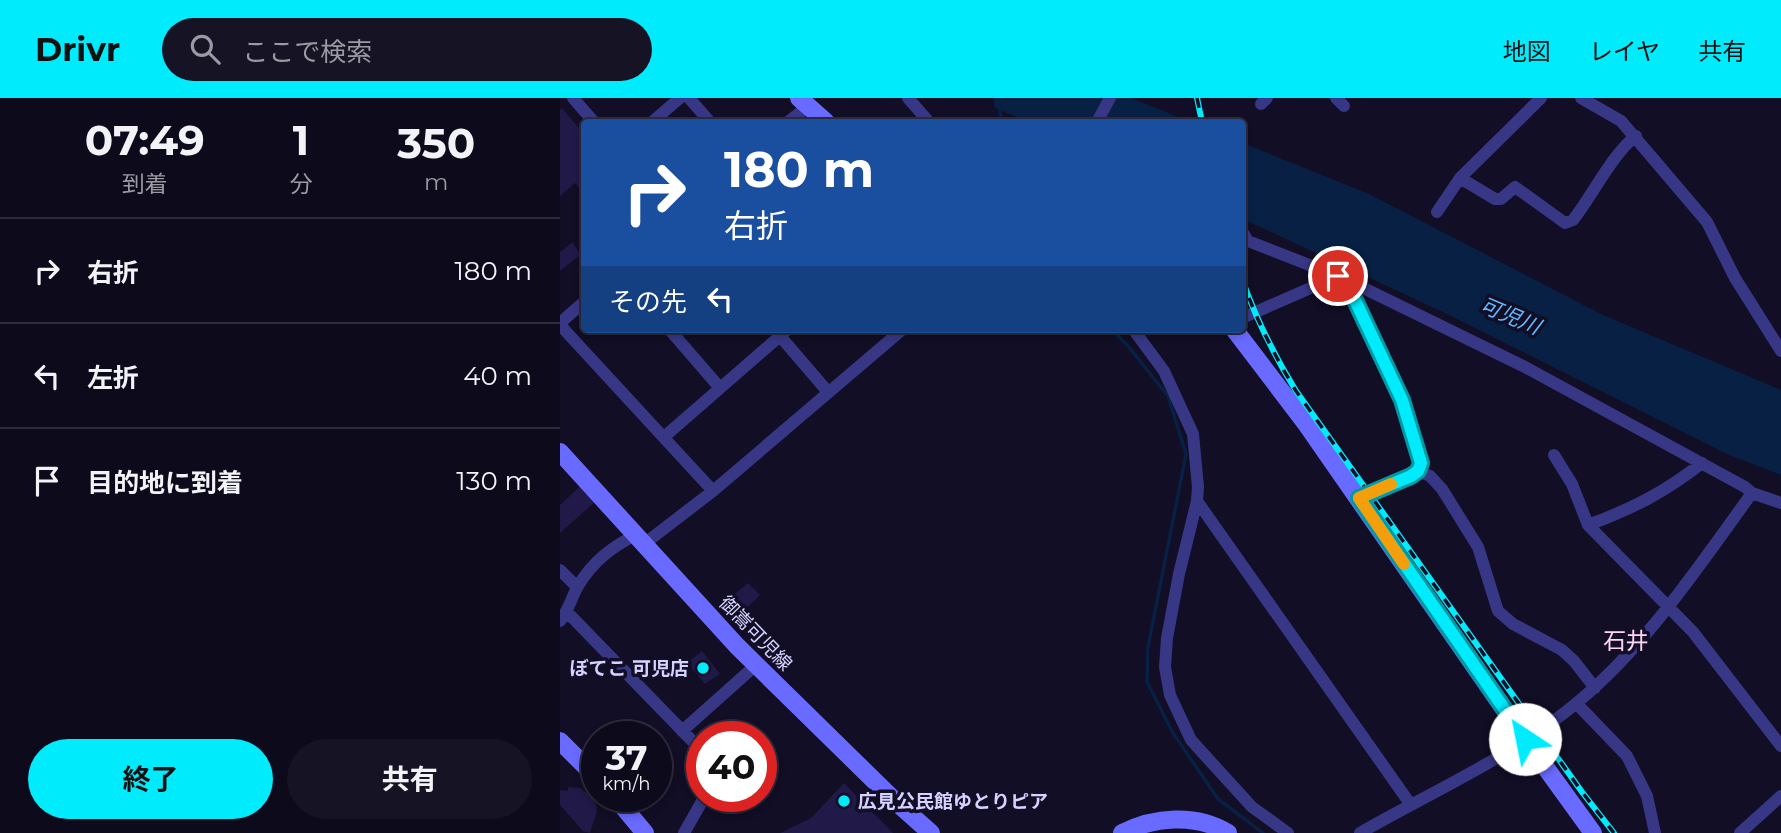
<!DOCTYPE html>
<html lang="ja">
<meta charset="utf-8">
<style>
body{margin:0;font-family:Montserrat,"Noto Sans JP",sans-serif;background:#161325;color:#f1f3f6;height:100vh;display:flex;flex-direction:column;font-size:26px;white-space:nowrap}
*{box-sizing:border-box;margin:0}
p{font-size:23px;color:#9a9aa3}
.icon{flex:none;width:38px;height:38px;fill:none;stroke:currentColor;stroke-width:2;stroke-linecap:round;stroke-linejoin:round}
.map{position:relative;flex:1;overflow:hidden}
.side{display:flex;flex-direction:column;background:#0d0a1c;width:560px}
.side>*{flex:none}
.guide{position:absolute;left:21px;top:21px;width:665px;height:214px;border-radius:7px;box-shadow:0 4px 10px #0003,0 0 0 2px #2d2b3b;background:#1a4fa0;color:#fff;overflow:hidden}
.speed{position:absolute;left:21px;top:623px;display:flex;gap:14px;font-size:35px;font-weight:700;text-align:center}
.speed>*{display:grid;place-content:center;width:91px;height:91px;border-radius:50%;background:#0d0a1c;box-shadow:0 4px 10px #0003,0 0 0 2px #2d2b3b;line-height:1}
.speed small{font-size:18px;font-weight:400}
.speed .limit{border:10px solid #d22;background:#fff;color:#111}
.pin{position:absolute;display:grid;place-items:center;width:60px;height:60px;color:#fff;margin:-30px;border:4px solid #fff;border-radius:50%;box-shadow:0 2px 7px #0007}
.me{position:absolute;width:77px;margin:-38px;rotate:326deg;stroke-linejoin:round;filter:drop-shadow(0 0 5px #0008)}
.turn{display:flex;align-items:center;gap:24px;height:147px;padding:0 28px;font-size:32px}
.turn .icon{width:91px;height:91px;stroke-width:2.5}
.turn b{display:block;font-size:49px;line-height:60px}
.then{display:flex;align-items:center;height:66px;padding:0 28px;background:#0003;gap:14px;font-size:26px}
.eta{display:flex;justify-content:space-evenly;align-items:center;height:119px;text-align:center}
.eta b{font-size:42px;font-weight:700;line-height:49px}
.action{display:flex;gap:14px;margin-top:auto;padding:14px 28px}
.action a{flex:1;height:80px;border-radius:42px;background:#00ecfd;color:#111;font-size:28px;font-weight:700;line-height:80px;text-align:center}
.action a+a{background:#161325;color:#f1f3f6}
ul{padding:0;list-style:none}
li{display:flex;align-items:center;gap:21px;height:105px;padding:0 28px;border-top:2px solid #2d2b3b}
li div{flex:1}
li b{display:block;font-size:26px}
li em{font-style:normal}
header{display:flex;align-items:center;gap:42px;box-sizing:border-box;height:98px;padding:0 35px;background:#00ecfd;color:#111}
header strong{font-size:33px}
nav{display:flex;gap:38px;margin-inline-start:auto;font-size:24px}
.search{width:490px;height:63px;background:#161325;display:flex;align-items:center;gap:18px;box-sizing:border-box;padding:0 24px;border-radius:38px;color:#9a9aa3;font-size:26px}
main{display:flex;flex:1;min-height:0}
.map>svg:first-child{display:block}
</style>
<header>
<strong>Drivr</strong>
<div class="search"><svg class="icon" aria-label="search" viewBox="0 0 24 24"><circle cx="10" cy="10" r="6"/><path d="M15 15l6 6"/></svg>ここで検索</div>
<nav><a>地図</a><a>レイヤ</a><a>共有</a></nav>
</header>
<main>
<section class="side">
<div class="eta">
<div><b>07:49</b><p>到着</p></div>
<div><b>1</b><p>分</p></div>
<div><b>350</b><p>m</p></div>
</div>
<ul>
<li><svg class="icon" aria-label="right" viewBox="0 0 24 24"><path d="M7 20v-9h11M14 6l5 5-5 5"/></svg><div><b>右折</b></div><em>180 m</em></li>
<li><svg class="icon" aria-label="left" viewBox="0 0 24 24"><path d="M17 20v-9H6M10 6l-5 5 5 5"/></svg><div><b>左折</b></div><em>40 m</em></li>
<li><svg class="icon" aria-label="arrive" viewBox="0 0 24 24"><path d="M6 21V4h12l-3 4 3 4H6"/></svg><div><b>目的地に到着</b></div><em>130 m</em></li>
</ul>
<div class="action"><a>終了</a><a>共有</a></div>
</section>
<div class="map">
<svg width="1221" height="735" viewBox="0 0 1221 735">
<rect width="100%" height="100%" fill="#110e25"/>
<path fill="#082044" d="M433,0H571L631,24H469L435,10Z
M683,45L809,96L1043,217L1221,292V377L1167,356L885,215L683,121Z"/>
<g fill="none" stroke-linecap="round" stroke-linejoin="round">
<path stroke="#082044" stroke-width="3.5" d="M439,0L441,24
M551,231L568,248L608,298L626,356L588,549L587,584L613,635L658,701L703,735"/>
</g>
<path fill="#211947" d="M2,10L24,36V95L15,85L0,98V12Z
M13,144L20,157L0,173V154Z
M20,388L35,404L0,435V407Z
M188,485L200,497L172,525L159,509Z
M142,553L160,576L145,586L127,565Z
M284,685L333,735H220L251,720Z
M8,689L20,690L28,696H34L33,703L36,706L37,713L30,735L23,733L0,707V692L8,693Z"/>
<g fill="none" stroke-linecap="round" stroke-linejoin="round">
<path stroke="#373786" stroke-width="12" d="M13,0L34,24
M129,0L150,24
M348,0L369,24
M776,0L784,8
M1021,0L1061,23L1147,124L1175,180L1221,253
M701,6L707,0
M92,24L120,0
M228,24L247,9
M537,24L550,0
M900,80L935,101H941L955,89L1005,125L1013,122C1032,98 1053,55 1076,38
M877,114L900,80L981,0
M682,133L688,143L785,181L965,269L1185,389L1192,395L1221,405
M785,181L842,302L861,365L858,373L851,378L799,400
M682,220L778,178
M0,225L24,204
M0,227L153,393
M109,231L160,290
M214,231L268,294
M573,231L604,273L633,336L638,389L637,403L619,476L607,540L605,569L610,597L631,642L692,709L728,735
M104,339L228,231
M994,357L1012,386L1028,427L1133,534L1221,648
M858,373L870,378L882,391L918,449L938,513L953,526L1002,552L1014,563L1035,590
M637,403L851,707
M1028,427C1072,411 1105,394 1142,365
M84,446L153,393L343,231
M0,472L17,489
M7,514L142,653
M0,523C9,512 11,500 18,488C33,463 52,449 77,436
M1017,606L1067,658L1087,698L1095,735
M122,633L196,567
M124,735L145,698
M800,735C873,693 954,658 1019,603C1089,544 1139,468 1192,395
M1180,735L1221,698"/>
<path stroke="#696aff" stroke-width="18" d="M239,0L266,24
M674,231L747,327L965,641L1033,735
M0,354L177,548L335,703L371,735
M0,643L37,680
M54,698L85,735
M562,735C594,719 636,715 668,735"/>
<g stroke="#00ecfd" stroke-width="6">
<path id="rail" d="M637,0L642,24
M682,181C696,221 714,257 736,293L1022,694L1054,735"/>
</g>
<use href="#rail" stroke="#110e25" stroke-width="3.5" stroke-dasharray="10" stroke-linecap="butt"/>
</g>
<g fill="none" stroke-linecap="round" stroke-linejoin="round">
<g stroke="#0099a4" stroke-width="18">
<path id="route" d="M778,178L785,181L842,302L861,365L858,373L851,378L799,400L965,641"/>
</g>
<use href="#route" stroke="#00ecfd" stroke-width="12"/>
<path stroke="#f59e0b" stroke-width="12" d="M831,386L799,400L844,466"/>
</g>
<g fill="#00ecfd" stroke="#110e25" stroke-width="2.5">
<circle cx="143" cy="570" r="7"/>
<circle cx="284" cy="703" r="7"/>
</g>
<g text-anchor="middle" stroke-width="7" stroke-linejoin="round" paint-order="stroke">
<g font-size="19" fill="#d5d2ff" stroke="#110e25">
<text transform="translate(196 535) rotate(46)" y="7">御嵩可児線</text>
</g>
<g font-size="19" font-weight="bold" fill="#d5d2ff" stroke="#110e25" text-anchor="end">
<text x="129" y="577">ぼてこ 可児店</text>
<text x="298" y="710" text-anchor="start">広見公民館ゆとりピア</text>
</g>
<g font-size="21" font-style="italic" fill="#60baff" stroke="#110e25">
<text transform="translate(950 218) rotate(23)" y="7">可児川</text>
</g>
<g font-size="23" fill="#ffd4f1" stroke="#110e25">
<text x="1066" y="551">石井</text>
</g>
</g>
</svg>
<div class="speed"><div>37<small>km/h</small></div><div class="limit">40</div></div>
<div class="pin" style="left:778px;top:178px;background:#d93025"><svg class="icon" aria-label="arrive" viewBox="0 0 24 24"><path d="M6 21V4h12l-3 4 3 4H6"/></svg></div>
<svg class="me" style="left:965px;top:641px" viewBox="-20 -20 40 40"><circle r="19" fill="#fff"/><path d="M0-13L10 11 0 6-10 11z" fill="#00ecfd"/></svg>
<div class="guide">
<div class="turn"><svg class="icon" aria-label="right" viewBox="0 0 24 24"><path d="M7 20v-9h11M14 6l5 5-5 5"/></svg><div><b>180 m</b>右折</div></div>
<div class="then">その先<svg class="icon" aria-label="left" viewBox="0 0 24 24"><path d="M17 20v-9H6M10 6l-5 5 5 5"/></svg></div>
</div>
</div>
</main>
